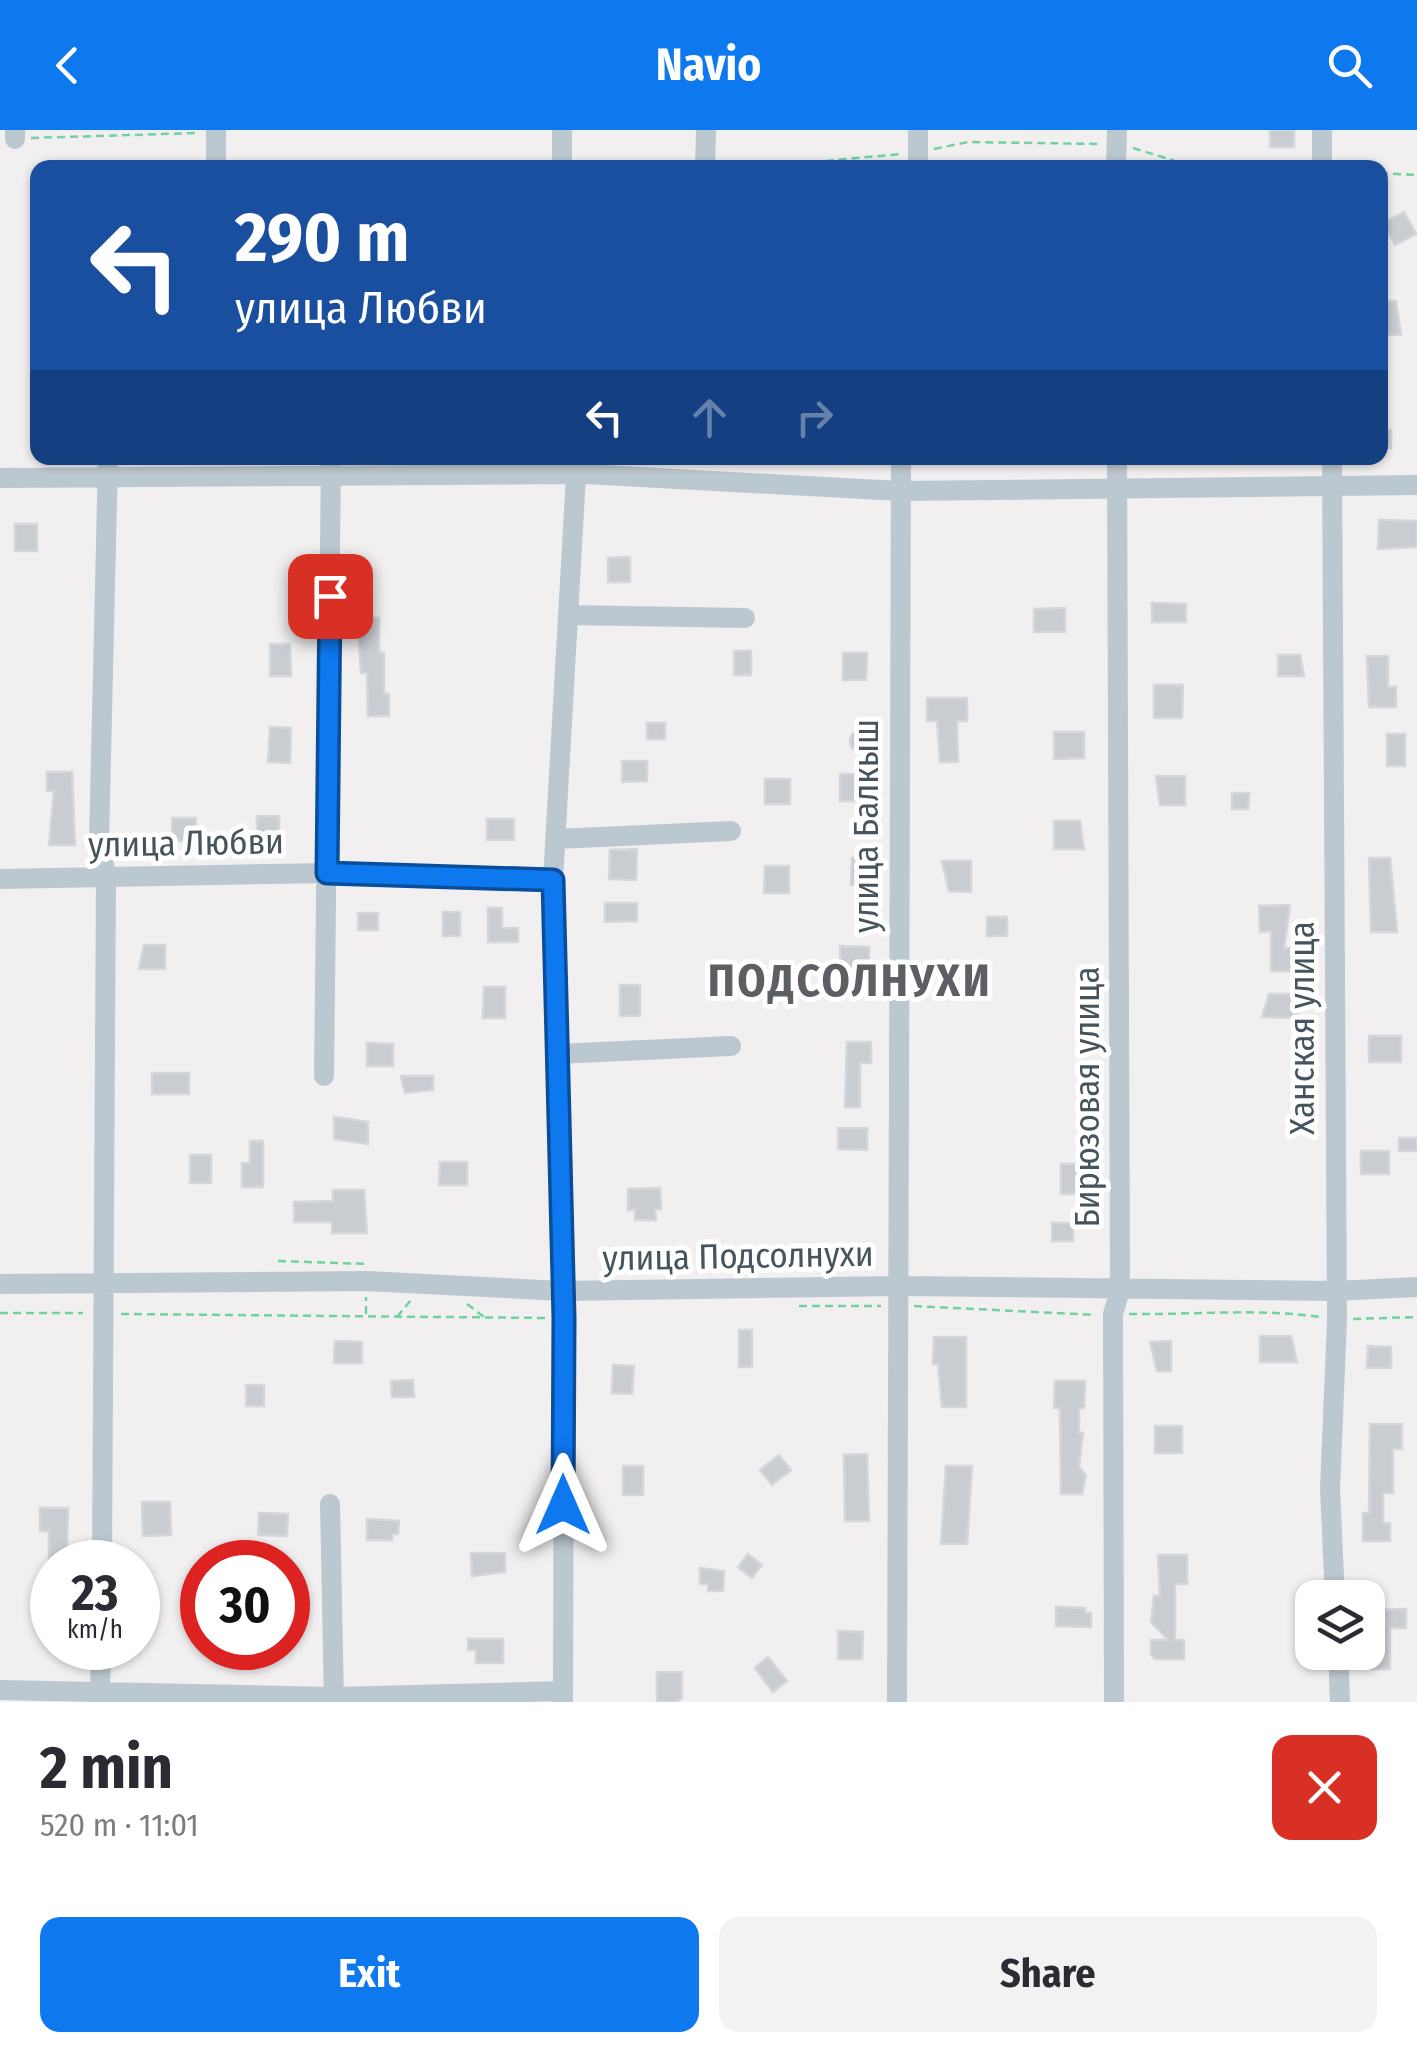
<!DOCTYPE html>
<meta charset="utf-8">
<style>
body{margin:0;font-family:"Fira Sans Condensed",sans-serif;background:#f2f2f3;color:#2b2b33;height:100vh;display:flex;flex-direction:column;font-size:38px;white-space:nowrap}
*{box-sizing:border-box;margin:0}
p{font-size:32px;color:#7c7c81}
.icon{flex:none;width:55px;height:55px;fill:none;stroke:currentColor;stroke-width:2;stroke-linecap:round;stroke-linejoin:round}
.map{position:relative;height:1572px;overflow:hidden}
.details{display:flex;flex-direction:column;background:#fff;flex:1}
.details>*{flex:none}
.guide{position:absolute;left:30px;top:30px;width:1358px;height:305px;border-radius:20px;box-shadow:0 2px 8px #0004;background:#1a4fa0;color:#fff;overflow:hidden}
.controls{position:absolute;left:1295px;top:1450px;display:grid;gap:20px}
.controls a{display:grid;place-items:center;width:90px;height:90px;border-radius:20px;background:#fff;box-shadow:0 2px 8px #0004;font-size:50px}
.speed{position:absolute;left:30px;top:1410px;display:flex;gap:20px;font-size:50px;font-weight:700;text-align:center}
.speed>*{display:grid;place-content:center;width:130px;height:130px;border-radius:50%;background:#fff;box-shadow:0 2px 8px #0004;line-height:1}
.speed small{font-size:25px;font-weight:400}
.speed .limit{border:15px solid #d22;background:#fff;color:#111}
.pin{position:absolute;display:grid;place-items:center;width:85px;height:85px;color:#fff;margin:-42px;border-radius:20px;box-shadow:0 5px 15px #0006}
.me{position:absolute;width:110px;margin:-55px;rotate:0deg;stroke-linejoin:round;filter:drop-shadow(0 0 8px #0008)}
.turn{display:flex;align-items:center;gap:35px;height:210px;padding:0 40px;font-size:45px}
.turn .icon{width:130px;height:130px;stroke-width:2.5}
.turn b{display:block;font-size:70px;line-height:85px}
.lanes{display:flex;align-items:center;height:95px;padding:0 40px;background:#0003;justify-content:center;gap:50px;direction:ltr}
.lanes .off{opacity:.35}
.round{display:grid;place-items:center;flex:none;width:105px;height:105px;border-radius:20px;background:#f2f2f3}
.summary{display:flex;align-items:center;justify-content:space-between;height:170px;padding:0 40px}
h1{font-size:60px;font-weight:700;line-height:75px}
.primary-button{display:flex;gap:20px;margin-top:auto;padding:20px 40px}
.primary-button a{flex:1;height:115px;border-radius:20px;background:#0e78ee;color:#fff;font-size:40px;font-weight:700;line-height:115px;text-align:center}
.primary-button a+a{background:#f2f2f3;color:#2b2b33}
header{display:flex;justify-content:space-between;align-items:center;height:130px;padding:0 40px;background:#0e78ee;color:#fff;font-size:45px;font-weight:700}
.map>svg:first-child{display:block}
</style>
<header><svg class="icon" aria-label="back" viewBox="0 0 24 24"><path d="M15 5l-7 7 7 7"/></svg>Navio<svg class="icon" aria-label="search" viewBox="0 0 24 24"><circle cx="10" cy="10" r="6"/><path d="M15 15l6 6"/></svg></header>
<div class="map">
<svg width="1417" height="1572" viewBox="0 0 1417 1572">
<rect width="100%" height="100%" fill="#f2eff0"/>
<path fill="#c9cdd2" stroke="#d3d6db" stroke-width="2.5" d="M1270,0H1294V17H1270Z
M1404,82L1416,104L1395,115L1383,93Z
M1380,171H1396L1401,205H1380Z
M1380,300H1391V318H1380Z
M1379,390L1417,391V417L1378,419Z
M15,394H37V421H15Z
M630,427V452H608V428Z
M1152,473L1186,474V492H1152Z
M1065,478V502H1034V479Z
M357,488H379V523H384V564H389V586H368L367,543H361Z
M270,514H290L291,546H270Z
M734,521H751V545H734Z
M843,523H867L866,550H843Z
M1278,525H1300L1304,546H1278Z
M1367,526H1388V557H1396V577H1369Z
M1154,555H1183L1182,588H1154Z
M927,568H967V591H957L958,632H940L937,591H927Z
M647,593H665V609H647Z
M270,597L291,598L290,633L268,632Z
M850 611a11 11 0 1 1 22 0a11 11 0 1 1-22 0Z
M1054,602H1084V628L1054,629Z
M1387,604H1405V636H1387Z
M622,631H647V651L622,652Z
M47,642H72L75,715H49L54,661H47Z
M840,644H860V652H864L860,671H840Z
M1156,646H1185V675H1160Z
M765,649H790V674H765Z
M1232,663H1249L1248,679H1232Z
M257,686H279V713H257Z
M172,688H196V711H172Z
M487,689H514V710H487Z
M1054,691H1080L1084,719H1054Z
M637,719L636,750L609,749L610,720Z
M852,728L874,729L873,755H851Z
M1369,728H1390L1397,802H1371Z
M942,731H971V762L949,761Z
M765,736H789V763H764Z
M605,773H637V791L605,792Z
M1290,775L1284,818H1302V841H1271V801L1260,802L1259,776Z
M488,778H502V798H518V812H488Z
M443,782H460V806H443Z
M358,783H378V800H358Z
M987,787H1007V806H987Z
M144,815H165V839H139Z
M840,816L869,817V845H840Z
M620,855H640V886H620Z
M484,857H505V888H483Z
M1269,864H1298V884L1293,888L1262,887Z
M1369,906H1401V932H1369Z
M847,912H871V933H860V977H845Z
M367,913L393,914V936H367Z
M152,943H189V964H152Z
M401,946H433V960L405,963Z
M334,987L368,992V1014L334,1009Z
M838,998H867V1020L838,1019Z
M1399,1008H1417V1021H1399Z
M250,1011H263V1057H242V1033H250Z
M1361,1021H1389V1044H1361Z
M190,1025H211V1053H190Z
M440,1032H467V1055H439Z
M1061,1034H1087V1064H1061Z
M660,1058L661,1079H655L656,1090H635V1079L628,1080V1059Z
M333,1060H364L367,1103H332V1092H294V1072L333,1071Z
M1052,1093H1073V1111H1052Z
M739,1200H752V1237H739Z
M1260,1206H1291L1297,1232H1260Z
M934,1207H966V1277H942L938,1234H933Z
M335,1211L362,1212V1233H334Z
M1171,1211V1241H1157L1150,1212Z
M1368,1216L1391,1217V1238H1367Z
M613,1235L634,1236L632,1264L612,1263Z
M413,1250L414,1267H392L391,1251Z
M1055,1251H1085L1084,1278H1079V1303H1083L1079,1337L1086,1345L1082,1364H1061L1060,1278H1054Z
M246,1255H264V1276H246Z
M1370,1294H1402V1319H1393V1363H1383V1393H1390V1411H1363V1383H1369Z
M1155,1296H1182V1323H1155Z
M867,1324L869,1391H845L844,1325Z
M779,1325L791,1340L772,1355L760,1340Z
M623,1336H643V1365H623Z
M946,1336H972L967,1414H941Z
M142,1372H170L171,1405L143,1406Z
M40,1378H68L67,1420H73V1432H49V1401H40Z
M259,1383L288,1384L287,1406L258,1405Z
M367,1389L399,1391L398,1404H392V1410H367Z
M471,1423H505V1442L472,1446Z
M748,1424L762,1435L752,1448L738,1437Z
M1158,1425H1187V1454H1175V1510H1184V1529H1155L1151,1524V1510H1168L1151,1492L1154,1466H1160Z
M700,1438L724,1441L723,1461H708V1454H700Z
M1056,1477L1085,1478V1483H1091V1497L1056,1496Z
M1406,1479V1498H1390V1539H1370V1486L1374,1480Z
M838,1501L863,1502L862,1529H838Z
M468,1509H503V1533H476V1520H468Z
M768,1527L787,1551L773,1562L755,1538Z
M657,1542H682V1568L677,1572H657Z"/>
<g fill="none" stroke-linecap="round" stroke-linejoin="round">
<path stroke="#71d29f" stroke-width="2.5" stroke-dasharray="8 5" stroke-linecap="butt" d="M31,8L198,3
M1133,18L1198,38
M934,19L968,12L1100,14
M232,31L296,38
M748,38L901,24
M1380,43L1417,45
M278,1131L368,1134
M467,1174L484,1187
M799,1176H881
M914,1176L1096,1185
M0,1183H83
M121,1184L548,1188
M366,1184V1167
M1129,1184C1193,1185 1257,1178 1320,1187
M397,1187L411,1170
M1353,1189L1417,1187"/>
<path stroke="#bcc8cf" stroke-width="20" d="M216,0V29
M562,0V29
M918,0V32
M15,9V0
M705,38L706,0
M1116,38L1117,0
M1322,38V0
M1332,328L1337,1190L1330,1359L1335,1468
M0,348L585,344L900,361L1417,355
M569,485L745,488
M556,709L731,701
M0,749L327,743L553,750
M557,924L731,916
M324,946L331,328
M0,1154L367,1151L562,1161L898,1156L1335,1161L1417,1157
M330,1374L334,1572
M102,1432L106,745L99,712L108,328
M1338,1522L1340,1572
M0,1560L334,1567L563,1561
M100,1562L101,1518
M563,1572L564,1188L553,750L577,328
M897,1572L901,328
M1114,1572L1113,1184L1120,1160L1117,328"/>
</g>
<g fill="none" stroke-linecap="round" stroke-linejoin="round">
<g stroke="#094e9b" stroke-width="25">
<path id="route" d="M330,466L327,743L553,750L564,1188L563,1375"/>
</g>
<use href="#route" stroke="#0e78ee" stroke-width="18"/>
</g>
<g text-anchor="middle" stroke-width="10" stroke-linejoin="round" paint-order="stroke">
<g font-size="35" fill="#46545e" stroke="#fff">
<text transform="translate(866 696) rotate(-90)" y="12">улица Балкыш</text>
<text transform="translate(186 713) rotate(-1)" y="12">улица Любви</text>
<text transform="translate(1302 898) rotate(-90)" y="12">Ханская улица</text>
<text transform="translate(1087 967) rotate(-90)" y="12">Бирюзовая улица</text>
<text transform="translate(738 1126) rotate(-1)" y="12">улица Подсолнухи</text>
</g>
<g font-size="45" font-weight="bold" letter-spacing="2.5" fill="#5c6065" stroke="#fff">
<text x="850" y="866">ПОДСОЛНУХИ</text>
</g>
</g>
</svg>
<div class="controls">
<a><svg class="icon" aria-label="layers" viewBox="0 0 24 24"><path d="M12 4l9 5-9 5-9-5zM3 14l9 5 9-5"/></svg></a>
</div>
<div class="speed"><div>23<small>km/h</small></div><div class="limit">30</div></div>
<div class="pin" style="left:330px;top:466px;background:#d93025"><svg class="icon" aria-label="arrive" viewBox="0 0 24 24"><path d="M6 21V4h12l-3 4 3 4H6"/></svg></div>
<svg class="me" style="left:563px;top:1375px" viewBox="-20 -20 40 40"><path d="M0-17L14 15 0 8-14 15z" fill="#0e78ee" stroke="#fff" stroke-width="4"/></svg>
<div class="guide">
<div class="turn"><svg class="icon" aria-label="left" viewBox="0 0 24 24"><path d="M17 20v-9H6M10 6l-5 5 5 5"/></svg><div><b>290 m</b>улица Любви</div></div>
<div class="lanes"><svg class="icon" aria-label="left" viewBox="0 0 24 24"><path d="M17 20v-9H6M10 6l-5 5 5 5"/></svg><svg class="icon off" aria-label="ahead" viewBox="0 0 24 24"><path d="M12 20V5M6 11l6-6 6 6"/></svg><svg class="icon off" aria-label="right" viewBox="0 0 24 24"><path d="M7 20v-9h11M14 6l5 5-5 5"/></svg></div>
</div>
</div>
<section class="details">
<div class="summary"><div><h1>2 min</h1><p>520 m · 11:01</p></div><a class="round" style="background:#d93025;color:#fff"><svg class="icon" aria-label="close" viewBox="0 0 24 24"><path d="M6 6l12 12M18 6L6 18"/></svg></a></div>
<div class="primary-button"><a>Exit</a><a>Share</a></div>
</section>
